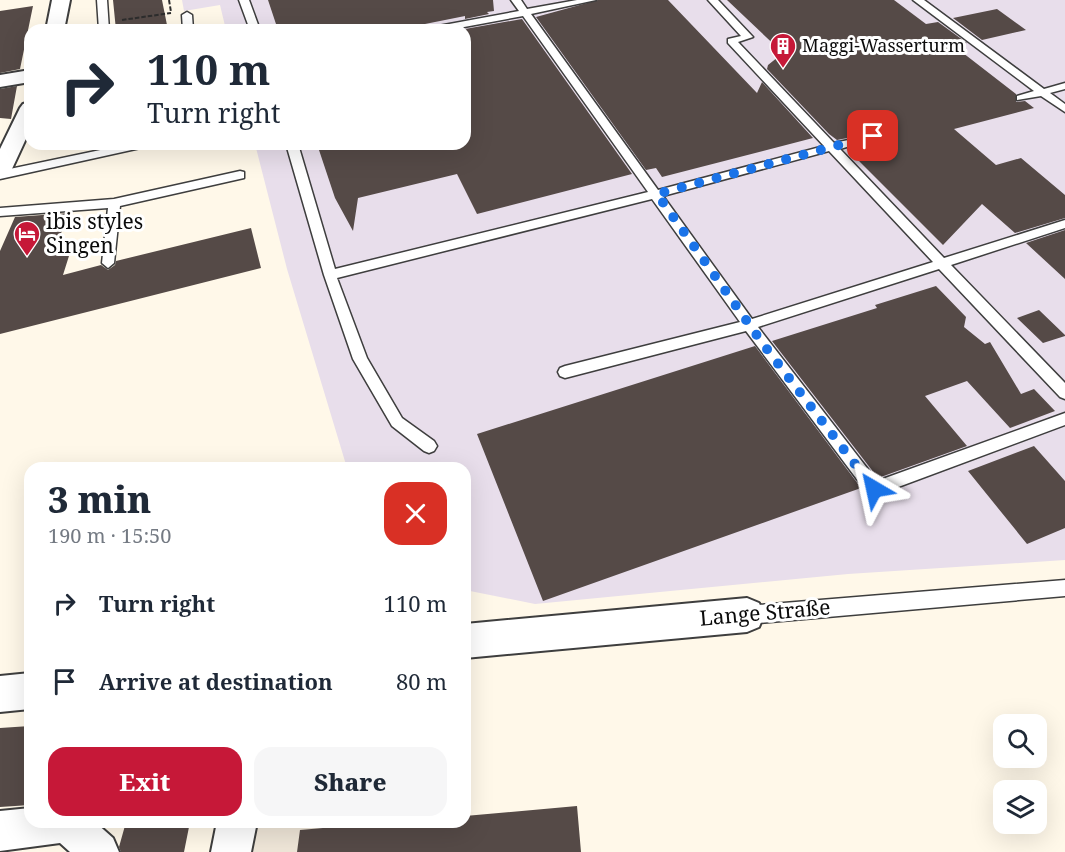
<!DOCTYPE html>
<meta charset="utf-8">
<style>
body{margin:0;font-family:"Noto Serif",serif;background:#f6f6f7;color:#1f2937;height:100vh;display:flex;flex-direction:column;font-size:22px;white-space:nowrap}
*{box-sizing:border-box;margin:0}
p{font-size:20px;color:#747a83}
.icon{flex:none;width:33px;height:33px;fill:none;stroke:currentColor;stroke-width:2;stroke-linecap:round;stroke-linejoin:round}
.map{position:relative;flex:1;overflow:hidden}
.side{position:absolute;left:24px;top:462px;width:447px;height:366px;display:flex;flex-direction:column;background:#fff;border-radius:18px;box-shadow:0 6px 24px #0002}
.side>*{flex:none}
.hud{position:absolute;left:24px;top:24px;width:447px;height:126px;border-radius:18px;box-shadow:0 6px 24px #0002;background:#fff;color:#1f2937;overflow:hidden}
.controls{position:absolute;left:993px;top:714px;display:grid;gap:12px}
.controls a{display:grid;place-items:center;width:54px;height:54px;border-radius:12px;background:#fff;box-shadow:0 6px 24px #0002;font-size:30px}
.pin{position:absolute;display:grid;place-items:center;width:51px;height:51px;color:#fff;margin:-26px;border-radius:12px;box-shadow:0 3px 9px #0006}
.me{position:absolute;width:66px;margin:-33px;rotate:324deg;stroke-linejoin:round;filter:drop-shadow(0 0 4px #0008)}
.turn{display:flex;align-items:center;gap:21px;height:126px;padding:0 24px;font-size:27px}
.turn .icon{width:78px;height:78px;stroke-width:2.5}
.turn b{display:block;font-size:42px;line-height:51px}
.round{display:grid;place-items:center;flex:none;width:63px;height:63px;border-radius:18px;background:#f6f6f7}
.summary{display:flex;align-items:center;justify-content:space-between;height:102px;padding:0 24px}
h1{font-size:36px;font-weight:800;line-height:45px}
.button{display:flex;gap:12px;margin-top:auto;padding:12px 24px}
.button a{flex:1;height:69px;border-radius:18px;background:#c61838;color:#fff;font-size:24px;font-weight:800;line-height:69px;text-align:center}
.button a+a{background:#f6f6f7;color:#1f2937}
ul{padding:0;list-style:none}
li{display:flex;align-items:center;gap:18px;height:78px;padding:0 24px}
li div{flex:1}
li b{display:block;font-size:22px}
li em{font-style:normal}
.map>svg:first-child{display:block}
</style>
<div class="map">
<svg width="1065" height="852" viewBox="0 0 1065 852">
<rect width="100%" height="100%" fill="#fff8e9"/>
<path fill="#e8deeb" d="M182,0H1065V560L848,574L535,604L465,590V468H347L287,269L255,144H465V30H226L220,5L184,11Z"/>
<path fill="#efe6d8" d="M237,822H391L301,830L297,852H231Z"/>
<path fill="#554a47" d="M113,0H162L168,30H116Z
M268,0H493L494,11L487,12L489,14L465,19V16L395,30H278Z
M598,0H668L757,93L762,82L813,138L662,177L656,168L646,170L536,17Z
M727,0H894L926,24L938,22L967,43L954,46L1016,94V102L1025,101L1034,108L954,129L996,165L1021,158L1065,195V218L1015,233L982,204L943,245L847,149L878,140V132L837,140L829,134L767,69L768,65L783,53Z
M33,6L20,69L0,73V11Z
M997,9L1026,30L982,40L953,18Z
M522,19L632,174L477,214L457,174L358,198L353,231L335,198L317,144H465V29Z
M17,86L11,119L0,118V89Z
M69,213L58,241L74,240L63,275L101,265L108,270L115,265L116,261L251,228L261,268L0,334V251L15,217Z
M1065,230V279L1026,243Z
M936,286L966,317L964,327L985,344L990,342L1021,394L1034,389L1055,411L1010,428L967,381L925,396L967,446L878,478L772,341L877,308L875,305Z
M1039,310L1065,335V336L1043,343L1017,318Z
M755,346L861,488L543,601L477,434Z
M1034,446L1065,481V528L1027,544L968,471Z
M30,726V805L0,807V728Z
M577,806L581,852H297L300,830L391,822H465V816Z
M126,822H190L184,852H121L119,847Z"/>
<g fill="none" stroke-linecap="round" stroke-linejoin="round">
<g stroke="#3e3e3e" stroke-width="3">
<path id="lane" d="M97,0H107L109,30H99Z
M239,0H249L260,30H250Z
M511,0H521L527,9L577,0H596L531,14L658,190L824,146L728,43V39L741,36L708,0H718L753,37L738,42L834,143L877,134V138L840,149L944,258L1065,220V228L951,265L1065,383V399L1060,397L939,269L758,327L877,481L1065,413V425L874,496L868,494L746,331L565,378L560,376L558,372L560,368L565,366L740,322L652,199L337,278L367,358L402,418L434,441L437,446L434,451L429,453L424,451L392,426L353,359L324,275L286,144H298L335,269L648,192L523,16L448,30H428L433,27L519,11ZM829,151L933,262L752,319L663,196Z
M913,0H924L1044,89L1065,83V89L1050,93L1065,104V112L1041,96L1017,100V96L1034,91Z
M187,12L192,15L193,30H183L182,15Z
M129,144H151L145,147L0,179V171Z
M240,171L244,172V178L120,206L114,263L108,268L102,263L108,208L0,216V208L114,199Z
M1065,580V596L747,624L741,621L738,615L741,609L747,606Z"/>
</g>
<g stroke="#3e3e3e" stroke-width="4">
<path id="street" d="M52,0H70L64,30H46Z
M30,70V82L0,87V75Z
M30,102V130L11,171L8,176L0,178V149L20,108L23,104Z
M747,598L759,603L764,615L759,627L747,632L465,658V624Z
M30,673V709L0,712V676Z
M30,808V822H95L113,838L119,852H70L60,843L0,851V811Z
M217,822H257L251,852H211Z"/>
</g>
<path stroke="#2d2d2d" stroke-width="2" stroke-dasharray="4.5 2" stroke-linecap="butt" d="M169,0L171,12
M122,20L171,13"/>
<use href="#lane" fill="#fff" fill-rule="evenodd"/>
<use href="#street" fill="#fff" fill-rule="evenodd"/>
</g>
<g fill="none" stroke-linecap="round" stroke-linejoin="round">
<path stroke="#1a73e8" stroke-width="10" stroke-dasharray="0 18" d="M873,136L657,194L763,344L874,489"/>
</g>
<defs>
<g id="building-pin" transform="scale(1.35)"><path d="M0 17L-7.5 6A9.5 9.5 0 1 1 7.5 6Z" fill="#c61838" stroke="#fff"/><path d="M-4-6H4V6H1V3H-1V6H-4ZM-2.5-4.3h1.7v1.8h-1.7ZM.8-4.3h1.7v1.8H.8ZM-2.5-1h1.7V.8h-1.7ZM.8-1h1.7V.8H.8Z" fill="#fff"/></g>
<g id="hotel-pin" transform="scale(1.35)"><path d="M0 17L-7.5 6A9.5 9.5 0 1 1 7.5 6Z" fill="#c61838" stroke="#fff"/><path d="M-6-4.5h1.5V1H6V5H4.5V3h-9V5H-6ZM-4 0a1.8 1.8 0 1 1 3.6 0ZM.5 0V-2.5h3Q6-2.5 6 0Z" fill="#fff"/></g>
</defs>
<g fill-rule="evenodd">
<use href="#building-pin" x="783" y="46"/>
<use href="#hotel-pin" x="27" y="234"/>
</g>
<g text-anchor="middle" stroke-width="6" stroke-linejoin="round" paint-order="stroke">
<g font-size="18" fill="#0b0b0b" stroke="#fff" text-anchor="start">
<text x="802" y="52">Maggi-Wasserturm</text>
</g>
<g font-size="21" fill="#0b0b0b" stroke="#fff" text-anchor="start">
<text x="46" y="229">ibis styles<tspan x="46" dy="24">Singen</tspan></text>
</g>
<g font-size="21" fill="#0b0b0b" stroke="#fff">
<text transform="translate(765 613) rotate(-5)" y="7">Lange Straße</text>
</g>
</g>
</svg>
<div class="controls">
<a><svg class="icon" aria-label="search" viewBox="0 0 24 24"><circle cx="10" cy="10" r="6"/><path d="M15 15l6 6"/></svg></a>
<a><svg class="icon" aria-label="layers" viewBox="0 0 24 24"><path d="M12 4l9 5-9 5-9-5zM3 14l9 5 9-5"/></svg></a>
</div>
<div class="pin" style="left:873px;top:136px;background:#d93025"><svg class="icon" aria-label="arrive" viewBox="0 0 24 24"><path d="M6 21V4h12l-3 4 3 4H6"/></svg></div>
<svg class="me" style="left:874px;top:489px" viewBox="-20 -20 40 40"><path d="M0-17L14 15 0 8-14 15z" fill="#1a73e8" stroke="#fff" stroke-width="4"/></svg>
<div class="hud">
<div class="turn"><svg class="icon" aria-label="right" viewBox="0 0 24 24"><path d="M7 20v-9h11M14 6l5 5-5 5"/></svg><div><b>110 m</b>Turn right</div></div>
</div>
<section class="side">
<div class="summary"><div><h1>3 min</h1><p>190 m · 15:50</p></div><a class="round" style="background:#d93025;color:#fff"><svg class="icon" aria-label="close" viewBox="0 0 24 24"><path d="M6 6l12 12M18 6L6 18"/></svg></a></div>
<ul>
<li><svg class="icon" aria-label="right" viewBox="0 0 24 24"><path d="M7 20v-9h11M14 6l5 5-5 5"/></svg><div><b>Turn right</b></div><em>110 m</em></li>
<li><svg class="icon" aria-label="arrive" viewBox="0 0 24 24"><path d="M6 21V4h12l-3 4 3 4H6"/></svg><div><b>Arrive at destination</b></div><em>80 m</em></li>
</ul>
<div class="button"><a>Exit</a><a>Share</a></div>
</section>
</div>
